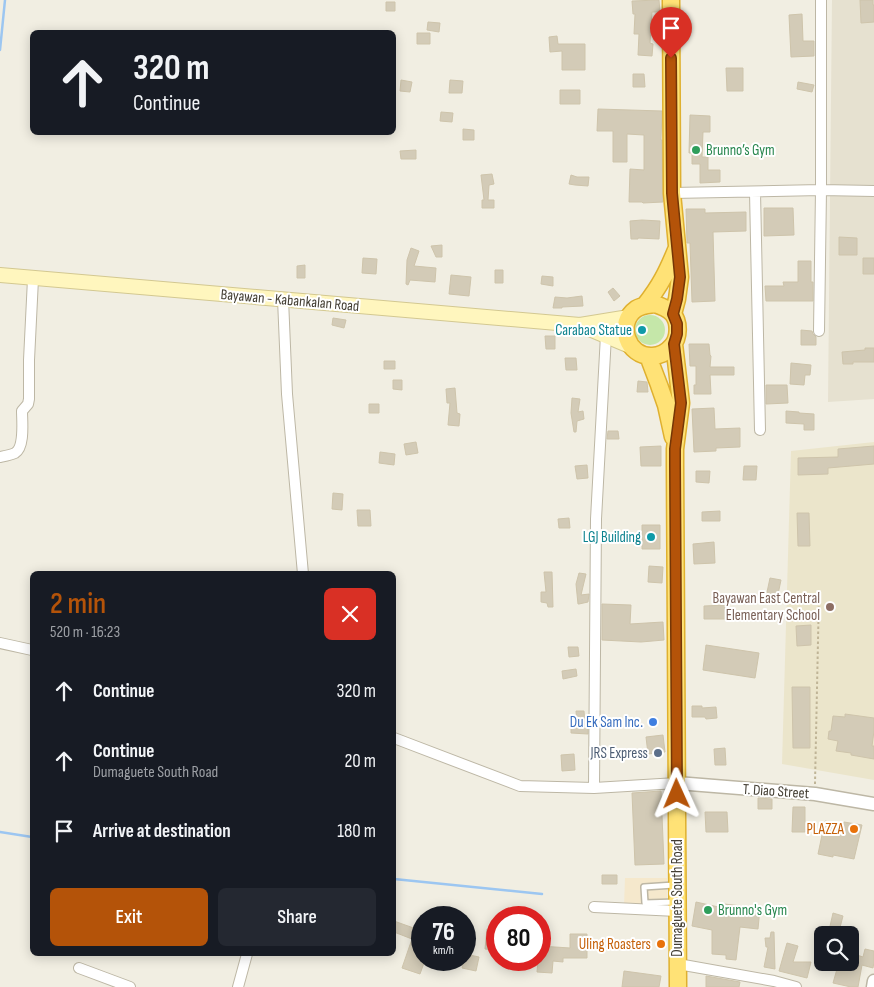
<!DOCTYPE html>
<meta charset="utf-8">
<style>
body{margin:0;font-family:"Sofia Sans Condensed",sans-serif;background:#242831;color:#f1f3f6;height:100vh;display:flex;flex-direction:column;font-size:19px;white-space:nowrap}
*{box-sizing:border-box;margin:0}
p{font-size:16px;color:#9ea1a6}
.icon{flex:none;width:28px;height:28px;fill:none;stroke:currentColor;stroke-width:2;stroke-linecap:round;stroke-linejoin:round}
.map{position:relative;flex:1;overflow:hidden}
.side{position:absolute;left:30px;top:571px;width:366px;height:385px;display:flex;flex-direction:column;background:#171b24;border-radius:8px;box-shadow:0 2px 12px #0003}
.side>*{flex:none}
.guide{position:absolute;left:30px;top:30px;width:366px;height:105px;border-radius:8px;box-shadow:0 2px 12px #0003;background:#171b24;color:#f1f3f6;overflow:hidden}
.controls{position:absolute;left:814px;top:926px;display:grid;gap:10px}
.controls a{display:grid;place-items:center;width:45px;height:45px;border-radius:8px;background:#171b24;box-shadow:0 2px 12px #0003;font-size:25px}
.speed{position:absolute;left:411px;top:906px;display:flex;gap:10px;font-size:25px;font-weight:700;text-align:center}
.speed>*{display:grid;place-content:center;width:65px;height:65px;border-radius:50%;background:#171b24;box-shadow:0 2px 12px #0003;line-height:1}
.speed small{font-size:12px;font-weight:400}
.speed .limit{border:8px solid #d22;background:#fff;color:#111}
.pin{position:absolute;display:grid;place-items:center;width:42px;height:42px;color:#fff;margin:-51px -21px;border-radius:50% 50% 50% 0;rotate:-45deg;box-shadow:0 0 5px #0007}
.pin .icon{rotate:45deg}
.me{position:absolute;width:55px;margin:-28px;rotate:359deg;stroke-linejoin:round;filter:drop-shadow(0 0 4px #0008)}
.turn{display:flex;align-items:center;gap:18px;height:105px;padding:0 20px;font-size:22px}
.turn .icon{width:65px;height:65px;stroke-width:2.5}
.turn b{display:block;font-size:35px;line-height:42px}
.round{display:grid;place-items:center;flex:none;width:52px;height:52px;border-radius:8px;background:#242831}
.overview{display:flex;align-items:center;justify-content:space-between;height:85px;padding:0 20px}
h1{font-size:30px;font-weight:600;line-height:38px;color:#b45309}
.action{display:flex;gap:10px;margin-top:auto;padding:10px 20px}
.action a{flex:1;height:58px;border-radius:8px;background:#b45309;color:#fff;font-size:20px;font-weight:600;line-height:58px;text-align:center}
.action a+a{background:#242831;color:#f1f3f6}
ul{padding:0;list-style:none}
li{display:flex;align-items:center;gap:15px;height:70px;padding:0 20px}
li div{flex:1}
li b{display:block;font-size:19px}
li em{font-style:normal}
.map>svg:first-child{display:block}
</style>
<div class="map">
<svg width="874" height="987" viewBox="0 0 874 987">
<rect width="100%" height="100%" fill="#f1eee2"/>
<path fill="#e6e1d0" d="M832,0H874V399L828,402Z"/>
<path fill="#f5e8cc" d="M625,878H667V906H624Z"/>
<path fill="#ebe5cb" d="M874,442V780L782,764L791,451Z"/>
<path fill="#c5e7a9" d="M635 330a15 15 0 1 1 30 0a15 15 0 1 1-30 0Z"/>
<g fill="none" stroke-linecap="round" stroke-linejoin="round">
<path stroke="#9cc6f1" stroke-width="2.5" d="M0,50L5,0
M0,832L32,837
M394,879L542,894"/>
</g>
<path fill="#d3cbb7" stroke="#cec4ab" d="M659,0L660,12H652L650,43L653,44L652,56L638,55L639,34H634L635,14H633L632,1Z
M860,0H873V5H874V22L861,23Z
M386,2H395V11H386Z
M802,14L803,41H814V56L791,57L789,15Z
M428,22L440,23L439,32L427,30Z
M417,33H430V44H417Z
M557,36L558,44H585V70H562V51L550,52L549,37Z
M726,68H743V91H727Z
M633,74H644L645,87H633Z
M401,80L412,82L410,92L400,91Z
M450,80L463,81L462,93H449Z
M798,82L814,85L812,92L797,89Z
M560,90H580V104H560Z
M598,109L662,111L661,140H662L663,202L643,203L642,202H629L630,169L644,170V135L627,134V162H613V131H597Z
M441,112L453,113L452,122L440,121Z
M690,115L710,116V132H703L702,157H708V170H720V182L700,183V164H692V153H689Z
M463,129L474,130V140H463Z
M416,150V159H401L400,151Z
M492,174L494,184L489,185L488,200H494V208H482V200H484L481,175Z
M571,175L577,177H589L588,186L575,185L569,184Z
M764,208H793L794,235L764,236Z
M686,209H705V213L746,212V231L713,232L715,301L692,302L690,243H687Z
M642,220L660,221L659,239L638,238V239H631L630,221Z
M839,237L857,238V255H839Z
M442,245V257H436L431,246Z
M411,248L419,251L414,266L436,268L435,282L410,280L408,285L406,284L407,260Z
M363,258L377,259L376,274L362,273Z
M863,258H874V274H863Z
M798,261H811V282H813V301H766L765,286H784L783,282H798Z
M305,265V278H297V266Z
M495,270H503V283H495Z
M451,275L471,277L469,296L449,294Z
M542,276L553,277V286L541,284Z
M613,288L620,296L614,301L608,292Z
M582,296L583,306L562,307V308H553L555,297L567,298Z
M333,318L346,320L344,328L332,325Z
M801,330L812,331L813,334L816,337V345H801Z
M545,336H555V349H546Z
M689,344H709L710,355L711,356L710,367H734V375H710L711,394H694V385H696V366H690Z
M865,348H874V362H853V364H843L842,352L865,350Z
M565,358H576L577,370H566Z
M384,361H395V369H384Z
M791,363L811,365L810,375H805L804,385L790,384Z
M393,380H402V390L393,389Z
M638,381L647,382L648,392H637Z
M766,385H787L788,403L766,404Z
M455,388L457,413L460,414L459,426L448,425L450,403H447L446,389Z
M572,398L580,399L578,412L583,411L584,419L577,421L576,432H574L571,413Z
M369,404H379V413H369Z
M714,408L715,429L740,428V447L716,448V451L694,452L692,409Z
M786,411L799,412V413L814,414V430H804V424L786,423Z
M608,431H618L619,439H607Z
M416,442L418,453L406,455L404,444Z
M661,446V466H641L640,447Z
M874,446V464L828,468V474L798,475V458L838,457V449Z
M380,452L395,454L394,465L379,463Z
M587,465L588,478L577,479L575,466Z
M744,466H757L756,480H743Z
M696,471H710L709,483L696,482Z
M333,493L343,494L342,510L332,509Z
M357,510H370L371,526H358Z
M720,511V521H702V512Z
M797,513H809L810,546H798Z
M569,518L570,528H559L558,519Z
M642,525H660V549H642Z
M714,542L715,563L694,564L693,544Z
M649,566L663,567L662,583L648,582Z
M544,572H552L553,607H548L547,603L541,602V592H546Z
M579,573L586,574L581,595L589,594L588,602L579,604H578L576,584Z
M770,578L781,580L777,599L766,597Z
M602,604L631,605L630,624L663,622L664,640L641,642L602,640Z
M726,605L727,619H704V606Z
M811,625V645L797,646L796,626Z
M706,645L759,653L755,678L703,670Z
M568,647H578L579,656L569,657Z
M576,669L577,676L563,679L562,671Z
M792,687H810V748H793Z
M692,706H702V708L716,707L717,718L706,719L705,717H692Z
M576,711H584L585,725H588V734L571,733V725H577Z
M845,714L874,718V731L872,746H874V759L851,755V753L836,751L838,741L828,739L829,731H831L833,716L845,717Z
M663,735L665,752L648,754L646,737Z
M725,748L726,765H715L714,749Z
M574,754L575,770L562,771L561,755Z
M661,791L664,864L635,865L632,793Z
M758,798L772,799V809H758Z
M793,807H805V832H792Z
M705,812H727L728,832H706Z
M825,821L843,825L844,822L862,825L854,859L833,855V857L818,854Z
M602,875H617V884H602Z
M696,902L723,908L724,904L760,908L758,929L740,927L736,960L726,959V955L712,954V930L692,926Z
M833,913L843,916L838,935H828Z
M394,921L422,931V960H425L420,974L402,968L412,939L394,932Z
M487,929L496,930L494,950L485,949Z
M771,932H774L775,969L764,967L768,947H766L765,938H770Z
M570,934H587V958H563V962L553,961L552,973L537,972L538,960H540V946L570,948Z
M787,943L798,946L793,962H811L807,978L779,971Z
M865,949L874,951V962L873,968L862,965L858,987H851L833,983L839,962H852L854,954L863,957Z
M465,954L479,957L476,971L462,968L464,960H465Z
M624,971L661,976L659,987H622Z
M706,976L740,982L739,987H706Z"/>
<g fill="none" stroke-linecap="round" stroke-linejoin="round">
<g stroke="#bdb7a5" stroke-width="8">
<path id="service" d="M674,885L644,887L645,903L676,902"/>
</g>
<g stroke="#bdb7a5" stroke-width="12">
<path id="minor" d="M755,192L760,430
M672,193L821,190L874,191
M283,299L287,394L303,574
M819,331L821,190V0
M0,457C5,456 11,455 15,453C25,447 22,421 22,411L28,404L29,399V360L33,279
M0,643L32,650
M394,738L520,786L594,788L677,783
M594,788L596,519L606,335
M594,907L677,911
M678,964L774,981L796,987
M79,968L130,987
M238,987L247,954"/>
</g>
<g stroke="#bdb7a5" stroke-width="15">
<path id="tertiary" d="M677,783L815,794L874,804
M873,987L874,981"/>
</g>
<g stroke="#d3c891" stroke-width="16">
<path id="secondary" d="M0,275L580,325L629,317
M580,325L630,346"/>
</g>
<g stroke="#dfb02f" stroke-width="19">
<path id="trunk" d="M671,0L672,193L680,277L677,299L673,314
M655,304C661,306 668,309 672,313C680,322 679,338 672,346C666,353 660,356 652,356C627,357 616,323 636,309C642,305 649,305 655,304Z
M645,305C660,286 667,272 676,250
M674,344L681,403L675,449V464L678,987
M648,356L659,385L666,405L673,437"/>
</g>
<path stroke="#bfb496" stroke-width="2" stroke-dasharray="2.5 2.5" stroke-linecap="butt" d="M815,784L819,593"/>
<use href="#service" stroke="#fff" stroke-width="5"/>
<use href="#minor" stroke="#fff" stroke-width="10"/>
<use href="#tertiary" stroke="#fff" stroke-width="12"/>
<use href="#secondary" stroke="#fff6be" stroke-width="14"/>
<use href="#trunk" stroke="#ffe276" stroke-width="16"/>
</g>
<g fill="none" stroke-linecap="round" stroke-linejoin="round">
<g stroke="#753606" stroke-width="12">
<path id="route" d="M671,58L672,193L680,277L677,299L673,314L677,324V334L674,344L681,403L675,449V464L677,794"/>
</g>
<use href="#route" stroke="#b45309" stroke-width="9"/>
</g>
<g fill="#2e9e5b" stroke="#fff" stroke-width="2">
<circle cx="696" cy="150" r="5"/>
<circle cx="708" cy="910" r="5"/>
</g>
<g fill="#0f9aa8" stroke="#fff" stroke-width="2">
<circle cx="642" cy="330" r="5"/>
<circle cx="651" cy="537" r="5"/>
</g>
<circle fill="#8d6e63" stroke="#fff" stroke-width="2" cx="830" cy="607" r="5"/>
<circle fill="#3f7fe0" stroke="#fff" stroke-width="2" cx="653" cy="722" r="5"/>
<circle fill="#5c6f8a" stroke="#fff" stroke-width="2" cx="658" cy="753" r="5"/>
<g fill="#e8710a" stroke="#fff" stroke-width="2">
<circle cx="854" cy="829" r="5"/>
<circle cx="661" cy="944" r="5"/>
</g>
<g text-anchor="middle" stroke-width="4" stroke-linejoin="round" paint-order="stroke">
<g font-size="15" fill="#27864d" stroke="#fff" text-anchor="start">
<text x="706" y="155">Brunno’s Gym</text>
<text x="718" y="915">Brunno's Gym</text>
</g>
<g font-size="15" fill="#433e33" stroke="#fff">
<text transform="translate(290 300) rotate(5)" y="5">Bayawan - Kabankalan Road</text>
<text transform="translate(776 791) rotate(4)" y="5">T. Diao Street</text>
<text transform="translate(677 898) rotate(-90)" y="5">Dumaguete South Road</text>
</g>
<g font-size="15" fill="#0d838f" stroke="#fff" text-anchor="end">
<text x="632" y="335">Carabao Statue</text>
<text x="641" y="542">LGJ Building</text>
</g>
<g font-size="15" fill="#785e54" stroke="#fff" text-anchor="end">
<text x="820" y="603">Bayawan East Central<tspan x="820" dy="17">Elementary School</tspan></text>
</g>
<g font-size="15" fill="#366cbe" stroke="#fff" text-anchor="end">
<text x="643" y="727">Du Ek Sam Inc.</text>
</g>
<g font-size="15" fill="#4e5e75" stroke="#fff" text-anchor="end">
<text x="648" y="758">JRS Express</text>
</g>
<g font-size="15" fill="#c56008" stroke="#fff" text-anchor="end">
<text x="844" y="834">PLAZZA</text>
<text x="651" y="949">Uling Roasters</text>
</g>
</g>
</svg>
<div class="controls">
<a><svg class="icon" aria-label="search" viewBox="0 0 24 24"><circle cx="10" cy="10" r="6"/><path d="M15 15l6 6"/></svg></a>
</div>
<div class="speed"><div>76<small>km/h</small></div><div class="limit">80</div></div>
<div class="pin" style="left:671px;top:58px;background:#d93025"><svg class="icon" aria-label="arrive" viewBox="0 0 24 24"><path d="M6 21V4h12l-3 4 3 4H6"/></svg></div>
<svg class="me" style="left:677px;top:794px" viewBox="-20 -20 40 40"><path d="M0-17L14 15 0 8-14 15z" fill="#b45309" stroke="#fff" stroke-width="4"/></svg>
<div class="guide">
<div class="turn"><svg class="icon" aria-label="ahead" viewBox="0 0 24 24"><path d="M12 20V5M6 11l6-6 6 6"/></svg><div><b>320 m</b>Continue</div></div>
</div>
<section class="side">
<div class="overview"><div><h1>2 min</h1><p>520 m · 16:23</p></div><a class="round" style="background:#d93025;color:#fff"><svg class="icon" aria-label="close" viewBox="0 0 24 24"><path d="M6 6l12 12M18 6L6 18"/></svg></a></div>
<ul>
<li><svg class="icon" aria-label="ahead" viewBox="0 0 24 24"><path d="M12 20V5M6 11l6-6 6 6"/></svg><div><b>Continue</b></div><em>320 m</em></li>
<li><svg class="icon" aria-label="ahead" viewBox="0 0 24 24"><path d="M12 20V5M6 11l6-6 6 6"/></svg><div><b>Continue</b><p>Dumaguete South Road</p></div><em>20 m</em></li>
<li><svg class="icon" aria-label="arrive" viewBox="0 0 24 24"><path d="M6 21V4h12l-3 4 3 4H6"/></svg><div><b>Arrive at destination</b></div><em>180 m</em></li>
</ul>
<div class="action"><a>Exit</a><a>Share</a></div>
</section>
</div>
